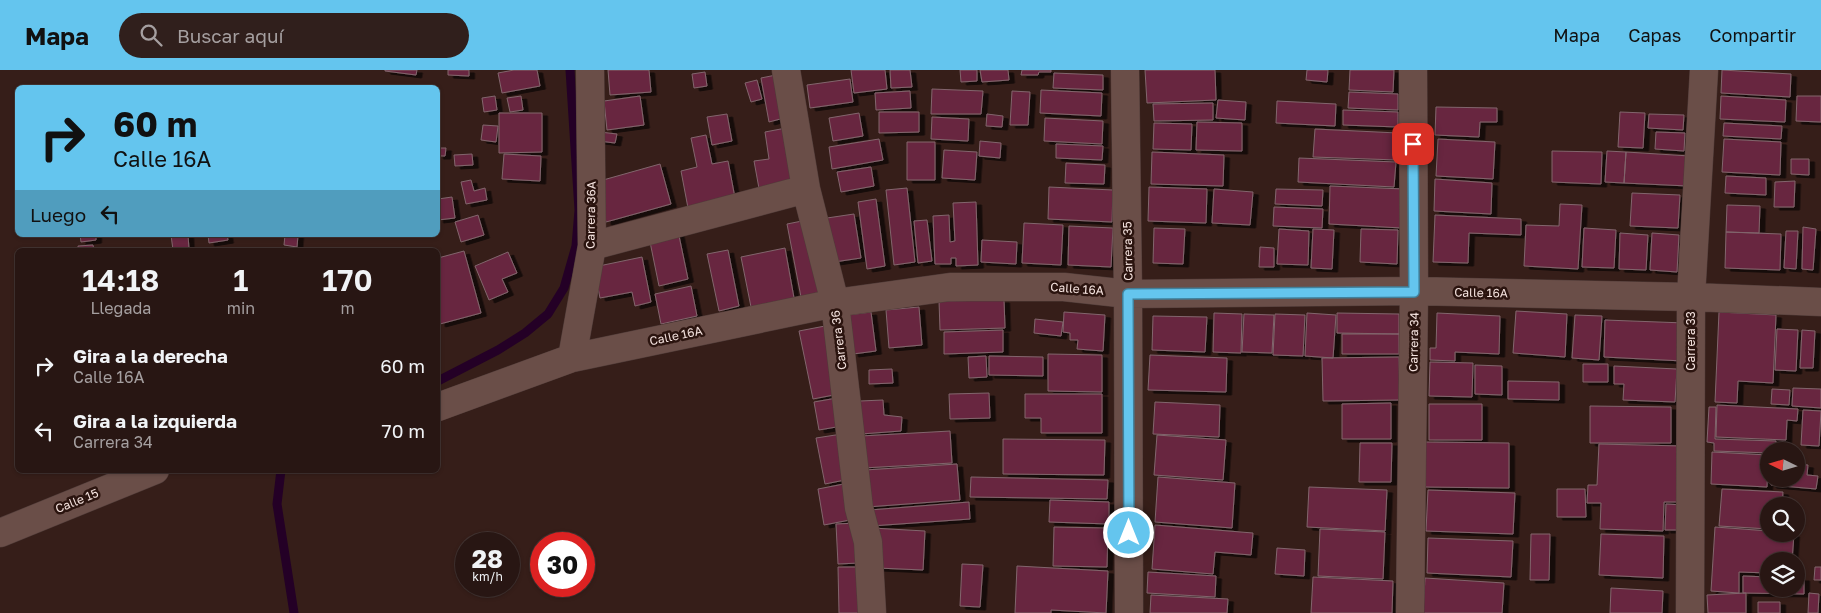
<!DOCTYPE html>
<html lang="es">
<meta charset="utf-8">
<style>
body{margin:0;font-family:"Golos Text",sans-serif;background:#301f1c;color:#f1f3f6;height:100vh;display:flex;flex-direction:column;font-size:19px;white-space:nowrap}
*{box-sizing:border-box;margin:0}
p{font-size:16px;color:#a59fa0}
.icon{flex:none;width:28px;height:28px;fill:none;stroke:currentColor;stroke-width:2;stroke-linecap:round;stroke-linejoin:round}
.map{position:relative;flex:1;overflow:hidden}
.side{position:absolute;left:15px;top:178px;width:425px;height:225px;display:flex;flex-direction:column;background:#281613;border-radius:8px;box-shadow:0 1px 4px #0004,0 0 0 1px #443533}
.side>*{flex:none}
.hud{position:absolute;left:15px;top:15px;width:425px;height:152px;border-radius:8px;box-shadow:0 1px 4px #0004,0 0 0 1px #443533;background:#64c5ee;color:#111;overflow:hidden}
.needle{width:32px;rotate:275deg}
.buttons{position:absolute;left:1760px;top:372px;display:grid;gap:10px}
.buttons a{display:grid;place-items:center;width:45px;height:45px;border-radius:50%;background:#281613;box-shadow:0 1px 4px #0004,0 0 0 1px #443533;font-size:25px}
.speed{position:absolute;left:455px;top:462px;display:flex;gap:10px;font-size:25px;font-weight:700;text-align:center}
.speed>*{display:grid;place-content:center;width:65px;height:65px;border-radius:50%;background:#281613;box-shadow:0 1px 4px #0004,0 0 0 1px #443533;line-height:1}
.speed small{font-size:12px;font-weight:400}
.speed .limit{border:8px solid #d22;background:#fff;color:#111}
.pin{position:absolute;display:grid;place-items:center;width:42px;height:42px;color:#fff;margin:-21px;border-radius:10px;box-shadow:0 2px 8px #0006}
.me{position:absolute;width:55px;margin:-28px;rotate:0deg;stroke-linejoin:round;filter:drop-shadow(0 0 4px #0008)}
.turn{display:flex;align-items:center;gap:18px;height:105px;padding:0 15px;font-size:22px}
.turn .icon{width:65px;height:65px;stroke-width:2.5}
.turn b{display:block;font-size:35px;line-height:42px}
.then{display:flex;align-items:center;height:48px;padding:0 15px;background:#0003;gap:10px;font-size:19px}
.eta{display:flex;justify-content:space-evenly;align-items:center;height:85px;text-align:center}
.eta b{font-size:30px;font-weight:600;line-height:35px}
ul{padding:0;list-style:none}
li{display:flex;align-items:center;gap:15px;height:65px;padding:0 15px}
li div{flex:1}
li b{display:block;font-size:19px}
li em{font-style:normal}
header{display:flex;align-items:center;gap:30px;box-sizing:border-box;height:70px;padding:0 25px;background:#64c5ee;color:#111}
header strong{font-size:24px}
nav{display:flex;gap:28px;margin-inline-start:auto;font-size:18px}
.search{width:350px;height:45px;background:#301f1c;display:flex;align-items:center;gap:12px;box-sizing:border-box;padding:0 18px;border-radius:28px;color:#a59fa0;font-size:19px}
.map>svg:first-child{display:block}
</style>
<header>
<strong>Mapa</strong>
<div class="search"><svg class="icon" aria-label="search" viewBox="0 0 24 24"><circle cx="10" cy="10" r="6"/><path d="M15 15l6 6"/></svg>Buscar aquí</div>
<nav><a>Mapa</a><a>Capas</a><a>Compartir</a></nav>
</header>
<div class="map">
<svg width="1821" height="543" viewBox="0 0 1821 543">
<defs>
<filter id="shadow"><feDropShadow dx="5.5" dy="3" stdDeviation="0" flood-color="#0009"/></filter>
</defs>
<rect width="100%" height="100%" fill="#361e19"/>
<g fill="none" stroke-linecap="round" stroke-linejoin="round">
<path stroke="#240026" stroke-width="9" d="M438,311L498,280L525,263L548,244L564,218L576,176L579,140L570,0
M281,400L277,434L294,543"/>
</g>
<path fill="#68283f" stroke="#82656d" filter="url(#shadow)" d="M385,0H417L416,5L385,1Z
M448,0H469V6L448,5Z
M514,0H537L540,16L502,23L498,3Z
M608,0H649L651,22L610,25Z
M851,0H885L887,19L854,23Z
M890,0H910L912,17L891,18Z
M960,0H977V11L961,12Z
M980,0H1008L1009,10L982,12Z
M1022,0H1051V2H1039L1038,5H1021Z
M1145,0H1215L1216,30L1147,33Z
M1307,0H1328L1327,12L1306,10Z
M1350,0H1394L1393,22L1349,20Z
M1722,0L1791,4L1790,27L1721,23Z
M705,2L707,16L694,18L692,4Z
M1054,3L1103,5V20L1053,18Z
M776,5L784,48L769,52L761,8Z
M850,9L853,32L810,38L807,15Z
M757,10L762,29L751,32L745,13Z
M932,19L983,21L981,44H931Z
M1041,20L1102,23L1101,46L1040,43Z
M910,21L911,38L876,40L875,23Z
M1012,21L1030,22L1028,55H1010Z
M1349,22L1398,24V40L1348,38Z
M495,26L497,40L484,42L482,28Z
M521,26L523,40L510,42L507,28Z
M640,26L644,55L607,60L604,31Z
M1721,26L1786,30L1785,52L1720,49Z
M1797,26H1821V52L1796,51Z
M1218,30L1246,32L1245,50L1216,48Z
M1277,31L1336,34L1335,56L1276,53Z
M1213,33V50L1154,51L1153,34Z
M1436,37L1497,38V52H1480L1479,67L1435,65Z
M1343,40L1398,42V57L1343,55Z
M879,42H919V62L879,63Z
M1620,42L1645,43L1643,78L1618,77Z
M499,43H542V82L499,83Z
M859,43L863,66L833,71L829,48Z
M727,44L732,71L712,75L707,47Z
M987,44L1003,46L1002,57L986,56Z
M1649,44L1684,45L1683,60L1648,58Z
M932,47L969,49L968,71L931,69Z
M1045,48L1103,51L1102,74L1044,71Z
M1197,52L1242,53V81L1196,80Z
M1154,53L1192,54L1191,80L1153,79Z
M1724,53L1782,56L1781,69L1723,66Z
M483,55L498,56L496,72L481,70Z
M786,58L796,119L760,124L754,91L769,89L765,62Z
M1315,59L1398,63L1397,90L1313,87Z
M600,62L617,64L615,73L599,71Z
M1656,62L1685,63L1684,81L1655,79Z
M706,65L712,94L728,91L735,128L688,138L681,101L697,97L691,68Z
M879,69L883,90L832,99L829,77Z
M1438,69L1495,72L1493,109L1436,106Z
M1724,69L1781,72L1780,105L1722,102Z
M980,71L1001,73L1000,88L979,86Z
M907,72H935V110H907Z
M1056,74L1103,76L1102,90L1056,88Z
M438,78H446L445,86H438Z
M944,80L977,82L975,110L942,108Z
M1552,81L1602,82L1601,114L1552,112Z
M1607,81L1626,82L1624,113L1605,112Z
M1152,82L1224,85L1223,116L1151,114Z
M1626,82L1690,86L1688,116L1624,113Z
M472,84L473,95L455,96L454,85Z
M504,84L541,86L540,111L502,109Z
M1299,88L1396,92L1394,117L1298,112Z
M1791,89H1809V105L1791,104Z
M1066,93L1105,95L1104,114L1065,113Z
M660,94L671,134L606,152L596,112Z
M871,97L874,116L841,122L837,102Z
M1726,106L1766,108V125L1725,123Z
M1435,109L1492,113L1491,144L1434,141Z
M471,110L474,121L485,118L487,130L466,134L461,112Z
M1795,111L1794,137H1774L1775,112Z
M1330,116L1404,119L1402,158L1329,154Z
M1049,117L1113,120L1112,152L1048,149Z
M1149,117L1207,119L1206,153L1148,151Z
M907,118L915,192L894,195L886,120Z
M1214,119L1253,122L1250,155L1212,153Z
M1276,119L1323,120L1322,136L1275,134Z
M1632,123L1680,125L1678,158L1630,156Z
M452,127L455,148L438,150V129Z
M876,129L885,196L867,199L858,132Z
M976,132L978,195L956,196V188H951V194H935L933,146L949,145L950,172L955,171L953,133Z
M1560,134L1582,135L1578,199L1524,196L1526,155L1559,156Z
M1727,135L1760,136L1759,163L1726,162Z
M1274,137L1323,139L1322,158L1273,156Z
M854,144L861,188L834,192L827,148Z
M478,145L484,165L461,172L455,152Z
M1435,145L1521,149V165L1469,163L1468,193L1433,192Z
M812,149L827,222L801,227L787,154Z
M927,150L932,191L918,193L914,151Z
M1024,153L1063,155L1061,195L1022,193Z
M1069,156L1113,158L1111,197L1068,195Z
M1803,157L1816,159L1813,200L1802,199Z
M1154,158L1185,159L1183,194L1153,193Z
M1584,158L1616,160L1614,198L1582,197Z
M1279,159L1309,161L1308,195L1277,194Z
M1313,159L1334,160L1332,199L1311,198Z
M1361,159L1398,160L1397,194L1360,192Z
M678,161L688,209L659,216L649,167Z
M1786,161H1798L1796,199L1784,198Z
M1726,162L1781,164L1780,200L1725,198Z
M1620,163L1648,165L1646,200L1619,199Z
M1652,163L1679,165L1677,202L1650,200Z
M80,165H96V170L81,172Z
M171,165H188L189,179L173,180Z
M208,165H227L228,170L209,173Z
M285,165H298L297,177L284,175Z
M982,170L1017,172L1016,194L981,192Z
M93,175L94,180H78V176Z
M1260,177L1274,178V197H1259Z
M785,178L794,228L751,237L741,187Z
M728,180L739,236L719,241L707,184Z
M464,181L481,243L440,254L438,244V188Z
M508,182L517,203L502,209L508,222L489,230L475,196Z
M642,187L651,232L635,236L632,222L600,228L594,197Z
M691,216L697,246L661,254L655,224Z
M1004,230L1005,258L940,260L939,231Z
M919,237L922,275L889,278L886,240Z
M1516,241L1567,244L1565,287L1513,283Z
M871,242L876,281L853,284L848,245Z
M1064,242L1105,245L1103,281L1077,279L1078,270H1070V263L1063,262Z
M1719,242L1776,245L1773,313L1738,311L1737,333L1715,332Z
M1214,243L1242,244L1241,283L1213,282Z
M1307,243L1336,245L1333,288L1305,286Z
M1337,243L1399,244V264L1337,263Z
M1437,243L1500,246L1499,284L1455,282V291L1430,290V278H1436Z
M1244,244L1274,245L1272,283L1242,282Z
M1275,244L1305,245L1303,286L1273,285Z
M1575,245L1602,246L1599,290L1572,288Z
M1153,246L1207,247L1205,282L1152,280Z
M1035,249L1063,252L1061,266L1034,263Z
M1605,250L1685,253L1683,291L1604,287Z
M825,256L839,324L813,329L799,261Z
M1777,259L1798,260L1796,301L1775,300Z
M1003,260V282L944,284V262Z
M1802,260L1815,261L1813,298H1800Z
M1342,264H1399V284H1342Z
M1048,284L1102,285V322L1048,321Z
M1150,285L1227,288L1226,322L1148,320Z
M986,286L987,307L969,308L968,287Z
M989,286L1043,287V306L989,305Z
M1399,287L1400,330L1323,331L1322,288Z
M1430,292L1473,293L1472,327L1429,326Z
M1583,294H1608V312H1583Z
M1475,295L1502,296V325L1475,324Z
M1614,296L1677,299L1675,332L1623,330L1624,314H1614Z
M892,299L893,313L869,314V300Z
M1508,311L1559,312V330L1508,329Z
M1793,318L1821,319V338L1792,336Z
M1772,319L1790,320L1789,335L1771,334Z
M989,323L990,348L950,349L949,324Z
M1025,324H1102V363H1041V348H1025Z
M837,328L842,356L819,360L814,332Z
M883,330L884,345L902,347L901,361L861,364L860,331Z
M1155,332L1220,335L1219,367L1153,364Z
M1391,333V369H1342V334Z
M1429,334H1482V370H1429Z
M1717,335L1798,339L1797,351L1787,350L1786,370L1716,367Z
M1590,336L1671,337V373H1590Z
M1709,337H1716L1715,369L1776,371L1775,381H1769V383L1714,381V373L1707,372Z
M1803,340L1821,341L1819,376L1801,375Z
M950,361L952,393L863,398L861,366Z
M842,364L850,409L825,414L816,368Z
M1157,365L1226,370L1223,410L1154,405Z
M1003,369L1105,370L1104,405L1003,404Z
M1425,372L1509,373V418L1424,417Z
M1360,373H1392L1391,412H1359Z
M1599,374L1682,376L1681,432H1664L1663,461L1600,459L1601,433H1587L1588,415H1597Z
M1712,382L1768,385L1767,417L1711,414Z
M957,394L960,430L867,437L865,400Z
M1796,394L1808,395L1807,405L1818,406L1816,419L1771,415V409H1796Z
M971,407L1108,410L1107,429L970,427Z
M1158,407L1235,413L1232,458L1155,452Z
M849,413L855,449L824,455L818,419Z
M1309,417L1387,420L1385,461L1307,457Z
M1557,419H1585L1586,447H1557Z
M1722,419L1783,422L1782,436H1769V459L1719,456Z
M1428,420L1515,423L1513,464L1426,461Z
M1050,430L1109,432V454L1049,452Z
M969,432L970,449L871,456L870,440Z
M1666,434L1684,435V460H1665Z
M857,453L859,493L838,494L836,454Z
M1155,455L1253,463L1251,485L1215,482L1213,504L1152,499Z
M1054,457L1108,458L1107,497L1053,496Z
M1715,457L1769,461V464H1794L1792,491H1769V503L1739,502V523L1711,521Z
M872,458L925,461L923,500L877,498Z
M1320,459L1385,462L1383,509L1318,506Z
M1531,464H1550L1549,510H1530Z
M1601,464L1664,466L1663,508L1599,505Z
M1428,468L1513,471L1511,507L1427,503Z
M1277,478L1305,480L1304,506L1275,504Z
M962,494L983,495L980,537L960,536Z
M1017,496L1108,501L1106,543L1051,540V543H1015Z
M838,497H860L861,543H839Z
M1815,497H1821V510H1814Z
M1148,502L1216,506L1215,527L1147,523Z
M1743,506L1769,507V519H1796V508H1804V524L1743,523Z
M1313,507L1393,511L1392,543H1311Z
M1425,508L1504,513L1502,543H1423Z
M1611,518L1663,521L1662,543H1610Z
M1746,523V543H1708L1707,525Z
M1809,523L1819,524L1818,543H1808Z
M1151,525L1228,529L1227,543H1150Z
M1758,532H1780V543H1758Z"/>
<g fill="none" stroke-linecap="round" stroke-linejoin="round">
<g stroke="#503c39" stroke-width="29">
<path id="minor" d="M786,0L806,119L835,233L859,438L868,472L872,543
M1125,0L1128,224L1129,543
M592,176L806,119
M572,288L592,176L590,0
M438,337L572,288L835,233L950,217H1064L1128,224L1414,221L1691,227L1821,232
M0,463L155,400
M1410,543L1414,221L1413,0
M1690,543L1691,227L1704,0"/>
</g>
<use href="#minor" stroke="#6a4e48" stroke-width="28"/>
</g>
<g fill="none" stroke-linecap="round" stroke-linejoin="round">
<g stroke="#41809b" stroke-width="12">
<path id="route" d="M1129,463L1128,224L1414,222L1413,74"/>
</g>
<use href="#route" stroke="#64c5ee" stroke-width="9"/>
</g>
<g text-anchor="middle" stroke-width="5" stroke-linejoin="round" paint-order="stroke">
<g font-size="12" fill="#f5e3df" stroke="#2b140f">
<text transform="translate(591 145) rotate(-89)" y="4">Carrera 36A</text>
<text transform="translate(1128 181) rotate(-91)" y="4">Carrera 35</text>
<text transform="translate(1077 219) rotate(4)" y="4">Calle 16A</text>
<text transform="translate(1481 223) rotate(1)" y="4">Calle 16A</text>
<text transform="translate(676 266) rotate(-12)" y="4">Calle 16A</text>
<text transform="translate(839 270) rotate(-97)" y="4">Carrera 36</text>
<text transform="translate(1691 271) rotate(-90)" y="4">Carrera 33</text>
<text transform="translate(1414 272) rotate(-89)" y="4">Carrera 34</text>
<text transform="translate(77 431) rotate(-22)" y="4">Calle 15</text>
</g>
</g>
</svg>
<div class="buttons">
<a><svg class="needle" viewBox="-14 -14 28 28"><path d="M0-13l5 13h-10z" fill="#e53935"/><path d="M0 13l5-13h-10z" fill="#a59fa0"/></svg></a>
<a><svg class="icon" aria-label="search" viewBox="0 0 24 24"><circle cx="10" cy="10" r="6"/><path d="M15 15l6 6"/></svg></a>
<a><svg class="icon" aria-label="layers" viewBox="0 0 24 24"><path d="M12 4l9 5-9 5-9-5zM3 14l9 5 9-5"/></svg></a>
</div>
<div class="speed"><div>28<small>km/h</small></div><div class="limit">30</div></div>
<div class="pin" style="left:1413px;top:74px;background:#d93025"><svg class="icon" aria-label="arrive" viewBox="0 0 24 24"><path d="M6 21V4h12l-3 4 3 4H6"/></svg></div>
<svg class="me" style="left:1129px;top:463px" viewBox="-20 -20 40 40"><circle r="17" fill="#64c5ee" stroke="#fff" stroke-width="3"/><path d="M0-11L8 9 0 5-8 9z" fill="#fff"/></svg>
<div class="hud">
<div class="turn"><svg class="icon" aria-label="right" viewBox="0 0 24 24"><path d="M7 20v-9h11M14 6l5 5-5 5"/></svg><div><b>60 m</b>Calle 16A</div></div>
<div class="then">Luego<svg class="icon" aria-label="left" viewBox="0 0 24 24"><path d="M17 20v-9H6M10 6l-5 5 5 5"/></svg></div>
</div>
<section class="side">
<div class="eta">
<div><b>14:18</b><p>Llegada</p></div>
<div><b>1</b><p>min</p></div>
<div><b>170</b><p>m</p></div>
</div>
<ul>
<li><svg class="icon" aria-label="right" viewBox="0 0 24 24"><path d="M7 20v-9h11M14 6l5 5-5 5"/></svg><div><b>Gira a la derecha</b><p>Calle 16A</p></div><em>60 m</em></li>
<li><svg class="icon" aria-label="left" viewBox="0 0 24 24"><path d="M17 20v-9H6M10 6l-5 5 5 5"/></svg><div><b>Gira a la izquierda</b><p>Carrera 34</p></div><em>70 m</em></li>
</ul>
</section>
</div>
